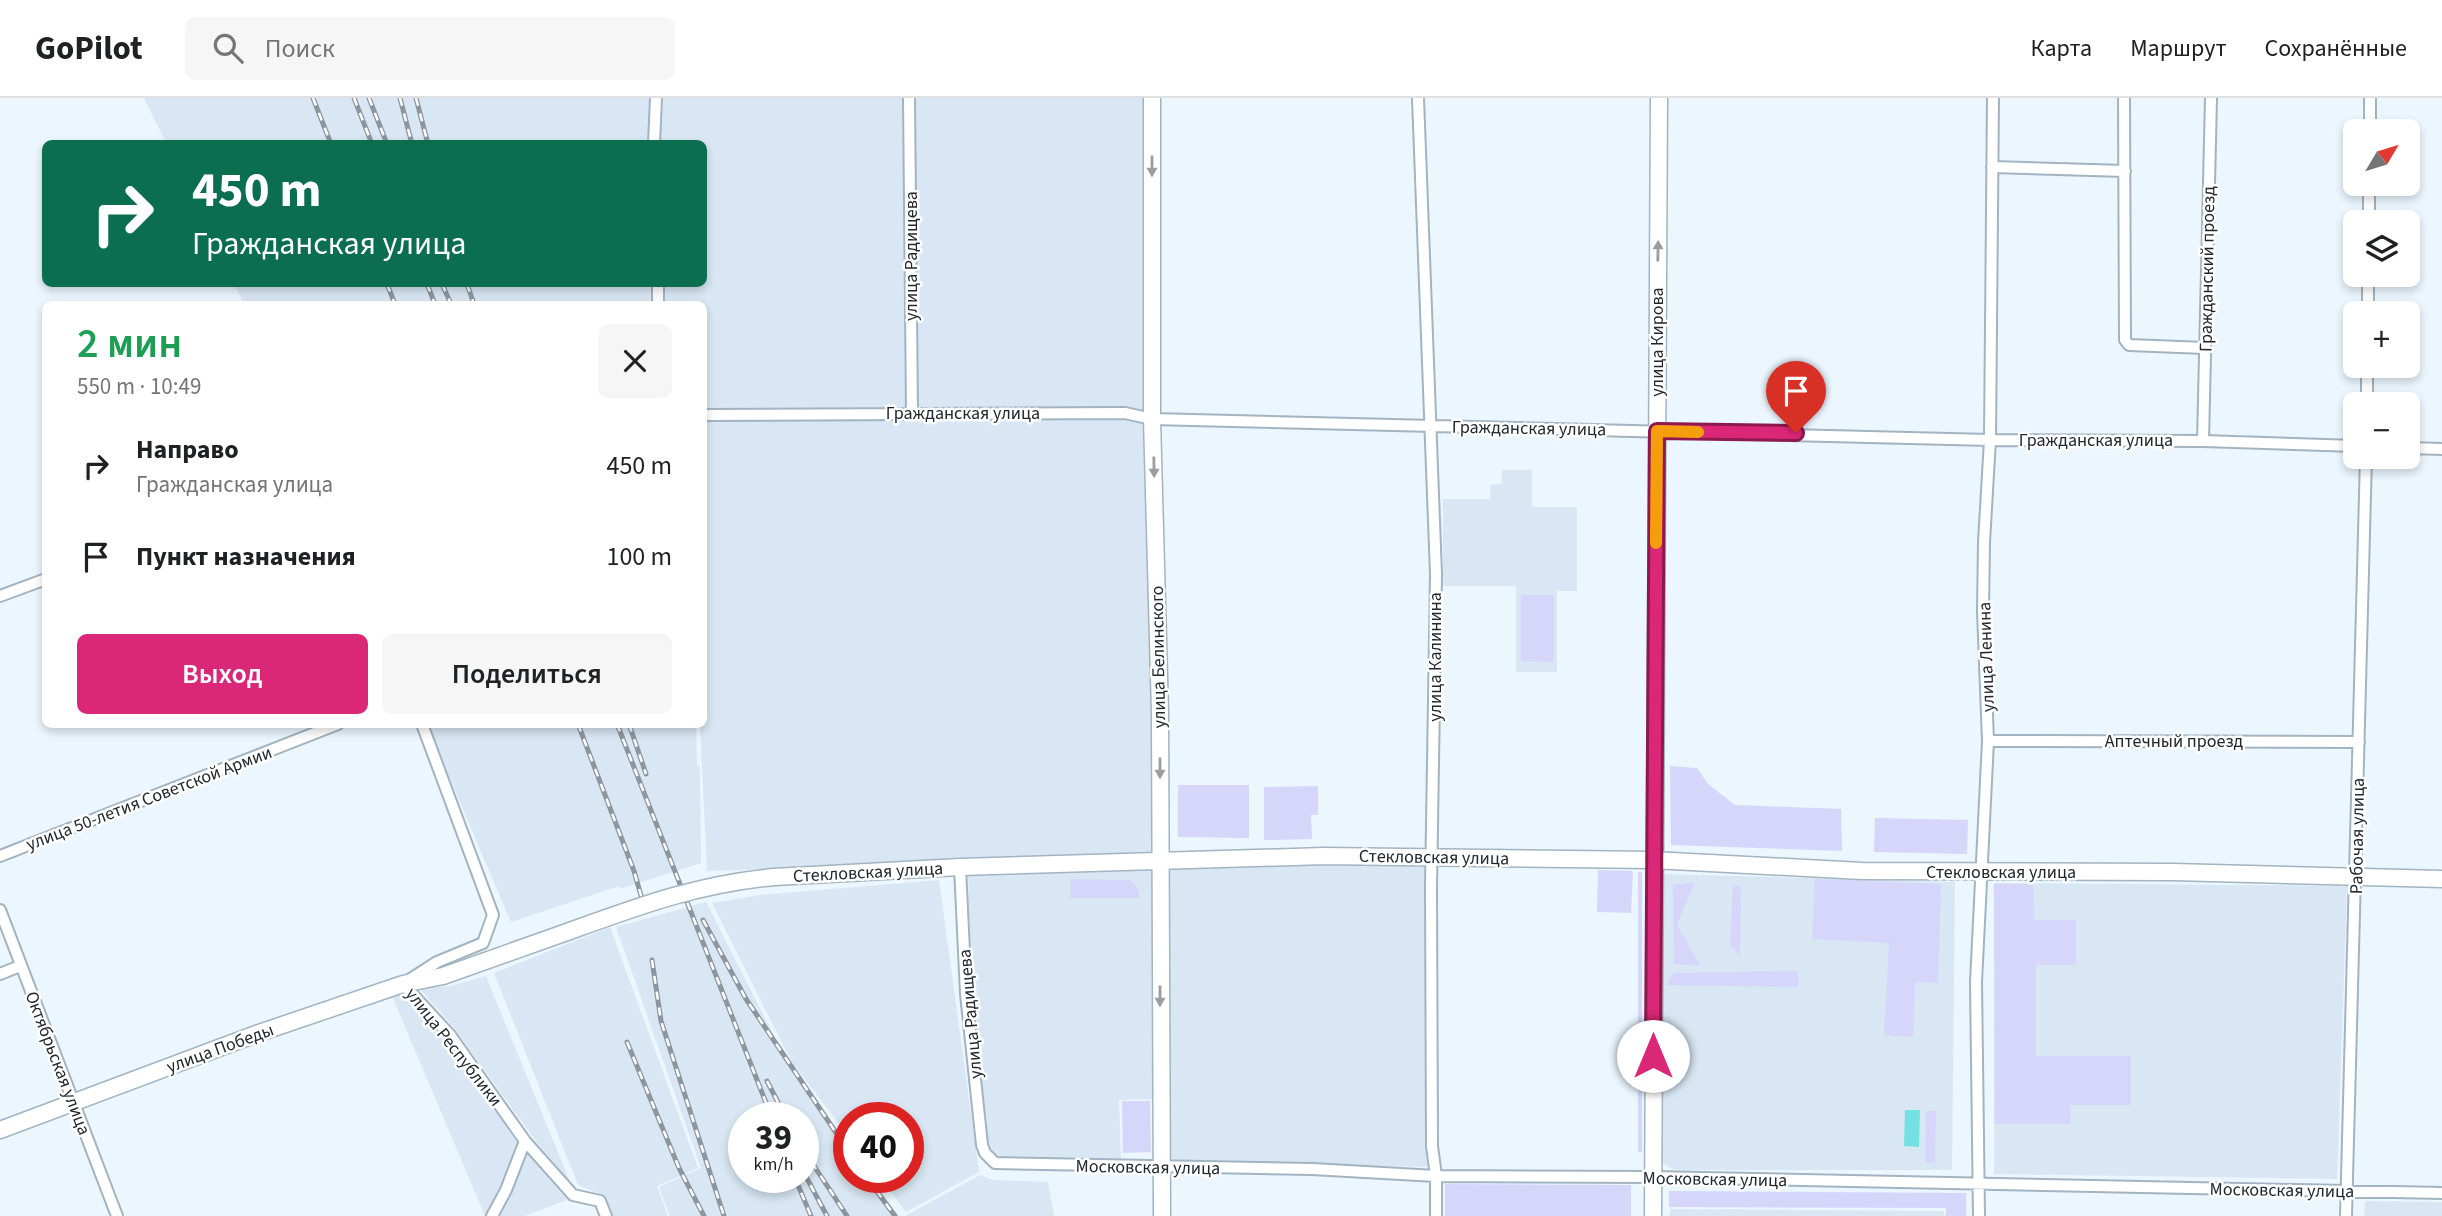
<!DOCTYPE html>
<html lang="ru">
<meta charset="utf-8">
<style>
body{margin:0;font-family:"Source Sans 3",sans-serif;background:#f6f6f6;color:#202124;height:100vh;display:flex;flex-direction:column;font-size:26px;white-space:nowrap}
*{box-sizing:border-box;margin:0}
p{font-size:23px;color:#757577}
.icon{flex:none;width:38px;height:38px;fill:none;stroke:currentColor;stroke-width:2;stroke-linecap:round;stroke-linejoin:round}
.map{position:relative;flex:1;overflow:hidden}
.sheet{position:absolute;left:42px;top:203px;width:665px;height:427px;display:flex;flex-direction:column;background:#fff;border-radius:10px;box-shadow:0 4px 10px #0003}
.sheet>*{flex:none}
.banner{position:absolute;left:42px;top:42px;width:665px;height:147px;border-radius:10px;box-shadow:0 4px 10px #0003;background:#0b6e4f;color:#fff;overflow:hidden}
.needle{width:46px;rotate:52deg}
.tools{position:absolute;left:2343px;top:21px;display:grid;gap:14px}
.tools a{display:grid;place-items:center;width:77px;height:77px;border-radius:10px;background:#fff;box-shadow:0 4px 10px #0003;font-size:35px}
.speed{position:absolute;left:728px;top:1004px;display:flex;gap:14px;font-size:35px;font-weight:700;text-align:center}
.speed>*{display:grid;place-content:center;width:91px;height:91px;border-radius:50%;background:#fff;box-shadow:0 4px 10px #0003;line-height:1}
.speed small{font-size:18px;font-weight:400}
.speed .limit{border:10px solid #d22;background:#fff;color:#111}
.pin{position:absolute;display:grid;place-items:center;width:60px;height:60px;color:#fff;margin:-72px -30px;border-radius:50% 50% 50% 0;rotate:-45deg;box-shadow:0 0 7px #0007}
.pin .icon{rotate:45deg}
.me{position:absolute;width:77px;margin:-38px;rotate:0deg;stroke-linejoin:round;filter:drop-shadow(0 0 5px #0008)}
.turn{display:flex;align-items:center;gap:24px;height:147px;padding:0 35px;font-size:32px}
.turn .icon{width:91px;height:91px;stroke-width:2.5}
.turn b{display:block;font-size:49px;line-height:60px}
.round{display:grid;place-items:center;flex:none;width:74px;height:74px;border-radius:10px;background:#f6f6f6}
.headline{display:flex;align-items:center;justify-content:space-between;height:119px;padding:0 35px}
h1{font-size:42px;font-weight:600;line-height:52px;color:#1e9e55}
.button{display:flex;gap:14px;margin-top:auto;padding:14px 35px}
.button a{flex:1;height:80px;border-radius:10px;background:#db2777;color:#fff;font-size:28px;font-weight:600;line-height:80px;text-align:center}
.button a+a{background:#f6f6f6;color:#202124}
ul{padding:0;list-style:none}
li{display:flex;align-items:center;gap:21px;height:91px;padding:0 35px}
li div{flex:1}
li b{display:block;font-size:26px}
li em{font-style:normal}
header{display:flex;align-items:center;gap:42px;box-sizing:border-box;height:98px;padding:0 35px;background:#fff;border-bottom:2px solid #e0e0e0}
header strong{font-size:33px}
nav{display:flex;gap:38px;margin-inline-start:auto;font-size:24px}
.search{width:490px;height:63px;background:#f6f6f6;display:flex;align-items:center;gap:18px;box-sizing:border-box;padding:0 24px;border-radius:10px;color:#757577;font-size:26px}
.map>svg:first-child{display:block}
</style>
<header>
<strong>GoPilot</strong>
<div class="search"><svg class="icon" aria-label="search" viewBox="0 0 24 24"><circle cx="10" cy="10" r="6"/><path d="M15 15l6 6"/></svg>Поиск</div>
<nav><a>Карта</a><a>Маршрут</a><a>Сохранённые</a></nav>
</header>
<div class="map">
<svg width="2442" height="1118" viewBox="0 0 2442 1118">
<rect width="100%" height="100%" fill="#ebf6ff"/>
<path fill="#d8e7f3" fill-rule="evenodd" d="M144,0H1149L1156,759L707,773L700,627L704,626V206H244L234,186H704V46L166,45Z
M1502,372H1532V409H1577V493H1557V574H1516V488H1443V401H1490V387L1502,386Z
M427,627H696L697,669L700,668L701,765L620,791L619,788L511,824Z
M1425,763L1427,1069L1182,1063L1168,1059L1166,767Z
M1157,767V1001L1119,1002L1121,1065L996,1060L986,1048L971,894L968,772Z
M1662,776L1955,784L1952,1072H1674L1665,1067L1662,1063Z
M939,782L979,1074L906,1114L880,1080H908V1020H849V1039L791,963L712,805L760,797Z
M1994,785L2347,788L2337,1081L1994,1076Z
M706,804L789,967L849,1050V1080H871L899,1118H670L659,1089L701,1070L616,829ZM803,1020V1080H744V1020Z
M610,829L698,1070L657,1088L668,1118H613L605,1098L578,1087L494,875Z
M486,878L570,1084L533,1039L451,926L420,891L451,888Z
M401,896L443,940L519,1047L567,1102L524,1118H485L392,898Z
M980,1077L993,1082L1048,1084L1054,1118H905Z
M2365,1103L2442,1104V1118H2364Z
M1670,1111L1943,1113L1945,1118H1670Z"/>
<path fill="#d6d6fb" d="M1521,497H1554V564L1521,563Z
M1670,668L1697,670L1708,686L1735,707L1841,711L1842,753L1671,747Z
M1178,687H1249V740L1178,739Z
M1318,688V717H1311L1312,741L1264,742V689Z
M1875,720L1968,722L1967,756L1874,754Z
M1598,772L1633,773L1631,815L1597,814Z
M1638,774H1642V1054H1638Z
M1070,781L1129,782L1136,787L1140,800H1070Z
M1815,781L1941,786L1938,885L1915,884L1913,939L1884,937L1889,845L1812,841Z
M1695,784L1677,827L1700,867L1674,866L1673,787Z
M1994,786H2033L2034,822H2076V867H2036V958H2131V1007H2070V1026H1995Z
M1733,787L1741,789L1740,859L1730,846Z
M1798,873V889L1666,887L1674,875Z
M1122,1003H1150L1151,1054L1123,1055Z
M1926,1013H1936L1935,1065H1925Z
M1445,1086L1631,1087V1118H1445Z
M1669,1093L1966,1095V1118H1946V1110L1669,1109Z"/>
<path fill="#73e1e3" d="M1905,1012H1920L1919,1049L1904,1048Z"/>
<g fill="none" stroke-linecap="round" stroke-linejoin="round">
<g stroke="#a2b4c1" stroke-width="14">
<path id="street" d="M909,0L912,315
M1418,0L1436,476L1431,790L1432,1048L1436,1078V1118
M2124,0L2125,242L2129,247L2205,250
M2370,33V0
M654,46L656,0
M1992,69L2125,73
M2369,124V86
M658,186V206
M2368,215V177
M2367,306V268
M704,317L1125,315L1152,321L1990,342L2203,343L2356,348
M2203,343L2211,0
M2408,350L2442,351
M0,498L46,481
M422,626L493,817L483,845L437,864L403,886L450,937L525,1043L573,1097L600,1103L606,1118
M1988,643L2359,644
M0,758L338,626
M960,769L966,896L982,1047L985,1055L995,1065L1312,1071L1436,1078L1652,1079L2442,1095
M0,812L117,1118
M0,876L20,868
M492,1118L506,1092L525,1043
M1979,1118L1976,884L1988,643L1983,513L1984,444L1990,342L1993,0
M2346,1118L2366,359"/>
</g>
<g stroke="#a2b4c1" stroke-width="19">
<path id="secondary" d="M1152,0V321L1160,615L1162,1118
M774,779L960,769L1324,758L1653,762L1862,773L2173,774L2442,781
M0,1032L259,935L403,886L443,878L567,834
M1653,1118L1659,0"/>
</g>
<use href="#street" stroke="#fff" stroke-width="10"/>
<use href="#secondary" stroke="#fff" stroke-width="16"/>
<g stroke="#8d969e" stroke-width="5">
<path id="rail" d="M313,0L331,46
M354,0L372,46
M369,0L387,46
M400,0L412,46
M416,0L428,46
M387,186L395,206
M427,186L435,206
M442,186L451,206
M467,186L474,206
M578,626L634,773L642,801
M617,626L772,1020
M629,626L646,676
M703,822L746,901L849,1054
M652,862L661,923L724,1118
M627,944L679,1070L704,1118
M767,983L786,1020
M803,1051L847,1118
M803,1073L827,1118
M795,1080L811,1118
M867,1080L895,1118"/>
</g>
<use href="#rail" stroke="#fff" stroke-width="2.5" stroke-dasharray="8" stroke-linecap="butt"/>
<g stroke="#a2b4c1" stroke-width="19" stroke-linecap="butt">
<path id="secondary-bridge" d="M567,834C639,808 698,786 774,779"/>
</g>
<use href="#secondary-bridge" stroke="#fff" stroke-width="16"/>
</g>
<defs><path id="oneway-solid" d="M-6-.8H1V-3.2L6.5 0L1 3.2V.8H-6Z" transform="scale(1.75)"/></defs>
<g fill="#9b9ea0">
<use href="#oneway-solid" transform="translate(1152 68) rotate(90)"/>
<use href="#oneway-solid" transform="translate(1658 153) rotate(-89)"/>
<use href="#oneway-solid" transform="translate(1154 369) rotate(89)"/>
<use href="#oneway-solid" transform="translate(1160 670) rotate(90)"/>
<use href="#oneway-solid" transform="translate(1160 898) rotate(90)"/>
</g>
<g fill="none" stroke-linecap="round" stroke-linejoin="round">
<g stroke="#8e194d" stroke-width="18">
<path id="route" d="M1653,958L1657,333L1796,335"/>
</g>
<use href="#route" stroke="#db2777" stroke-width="12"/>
<path stroke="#f59e0b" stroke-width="12" d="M1656,445L1657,333L1698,334"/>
</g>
<g text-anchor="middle" stroke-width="5" stroke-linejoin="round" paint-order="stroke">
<g font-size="18" fill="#20272d" stroke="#fff">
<text transform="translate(911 158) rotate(-90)" y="6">улица Радищева</text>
<text transform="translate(2207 171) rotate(-89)" y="6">Гражданский проезд</text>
<text transform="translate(1657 244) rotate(-90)" y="6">улица Кирова</text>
<text x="963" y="321">Гражданская улица</text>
<text transform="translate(1529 330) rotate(1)" y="6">Гражданская улица</text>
<text x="2096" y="348">Гражданская улица</text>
<text transform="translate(1158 559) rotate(-91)" y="6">улица Белинского</text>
<text transform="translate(1435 559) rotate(-90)" y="6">улица Калинина</text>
<text transform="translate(1986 559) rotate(-92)" y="6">улица Ленина</text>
<text x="2174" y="649">Аптечный проезд</text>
<text transform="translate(149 700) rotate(-21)" y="6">улица 50-летия Советской Армии</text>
<text transform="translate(2357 738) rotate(-89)" y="6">Рабочая улица</text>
<text transform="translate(1434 759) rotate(1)" y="6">Стекловская улица</text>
<text transform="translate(868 774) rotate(-3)" y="6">Стекловская улица</text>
<text x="2001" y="780">Стекловская улица</text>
<text transform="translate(970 916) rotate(-95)" y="6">улица Радищева</text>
<text transform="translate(454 949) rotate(52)" y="6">улица Республики</text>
<text transform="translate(220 950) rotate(-20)" y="6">улица Победы</text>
<text transform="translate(58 965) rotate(69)" y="6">Октябрьская улица</text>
<text transform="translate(1148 1069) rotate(1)" y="6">Московская улица</text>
<text transform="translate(1715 1081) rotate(1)" y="6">Московская улица</text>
<text transform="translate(2282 1092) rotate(1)" y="6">Московская улица</text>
</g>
</g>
</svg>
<div class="tools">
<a><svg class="needle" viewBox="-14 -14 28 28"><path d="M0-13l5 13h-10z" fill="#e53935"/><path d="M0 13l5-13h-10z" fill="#757577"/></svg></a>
<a><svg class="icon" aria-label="layers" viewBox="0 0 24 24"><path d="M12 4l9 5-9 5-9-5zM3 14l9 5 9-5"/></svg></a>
<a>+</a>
<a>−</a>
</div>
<div class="speed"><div>39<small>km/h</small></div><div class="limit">40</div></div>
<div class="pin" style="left:1796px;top:335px;background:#d93025"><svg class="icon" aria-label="arrive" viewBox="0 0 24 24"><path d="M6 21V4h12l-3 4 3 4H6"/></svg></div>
<svg class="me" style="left:1653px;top:958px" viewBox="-20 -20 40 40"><circle r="19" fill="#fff"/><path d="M0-13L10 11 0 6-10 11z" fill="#db2777"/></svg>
<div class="banner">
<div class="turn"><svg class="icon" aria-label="right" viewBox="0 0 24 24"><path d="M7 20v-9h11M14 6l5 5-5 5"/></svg><div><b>450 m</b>Гражданская улица</div></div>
</div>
<section class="sheet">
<div class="headline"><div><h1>2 мин</h1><p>550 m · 10:49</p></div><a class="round"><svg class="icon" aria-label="close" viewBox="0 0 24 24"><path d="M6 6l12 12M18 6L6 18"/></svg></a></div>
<ul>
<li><svg class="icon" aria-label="right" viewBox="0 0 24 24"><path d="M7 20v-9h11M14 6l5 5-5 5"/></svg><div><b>Направо</b><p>Гражданская улица</p></div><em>450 m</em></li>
<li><svg class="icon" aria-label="arrive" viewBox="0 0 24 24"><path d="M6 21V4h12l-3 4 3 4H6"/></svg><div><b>Пункт назначения</b></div><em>100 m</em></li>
</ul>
<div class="button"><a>Выход</a><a>Поделиться</a></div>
</section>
</div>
